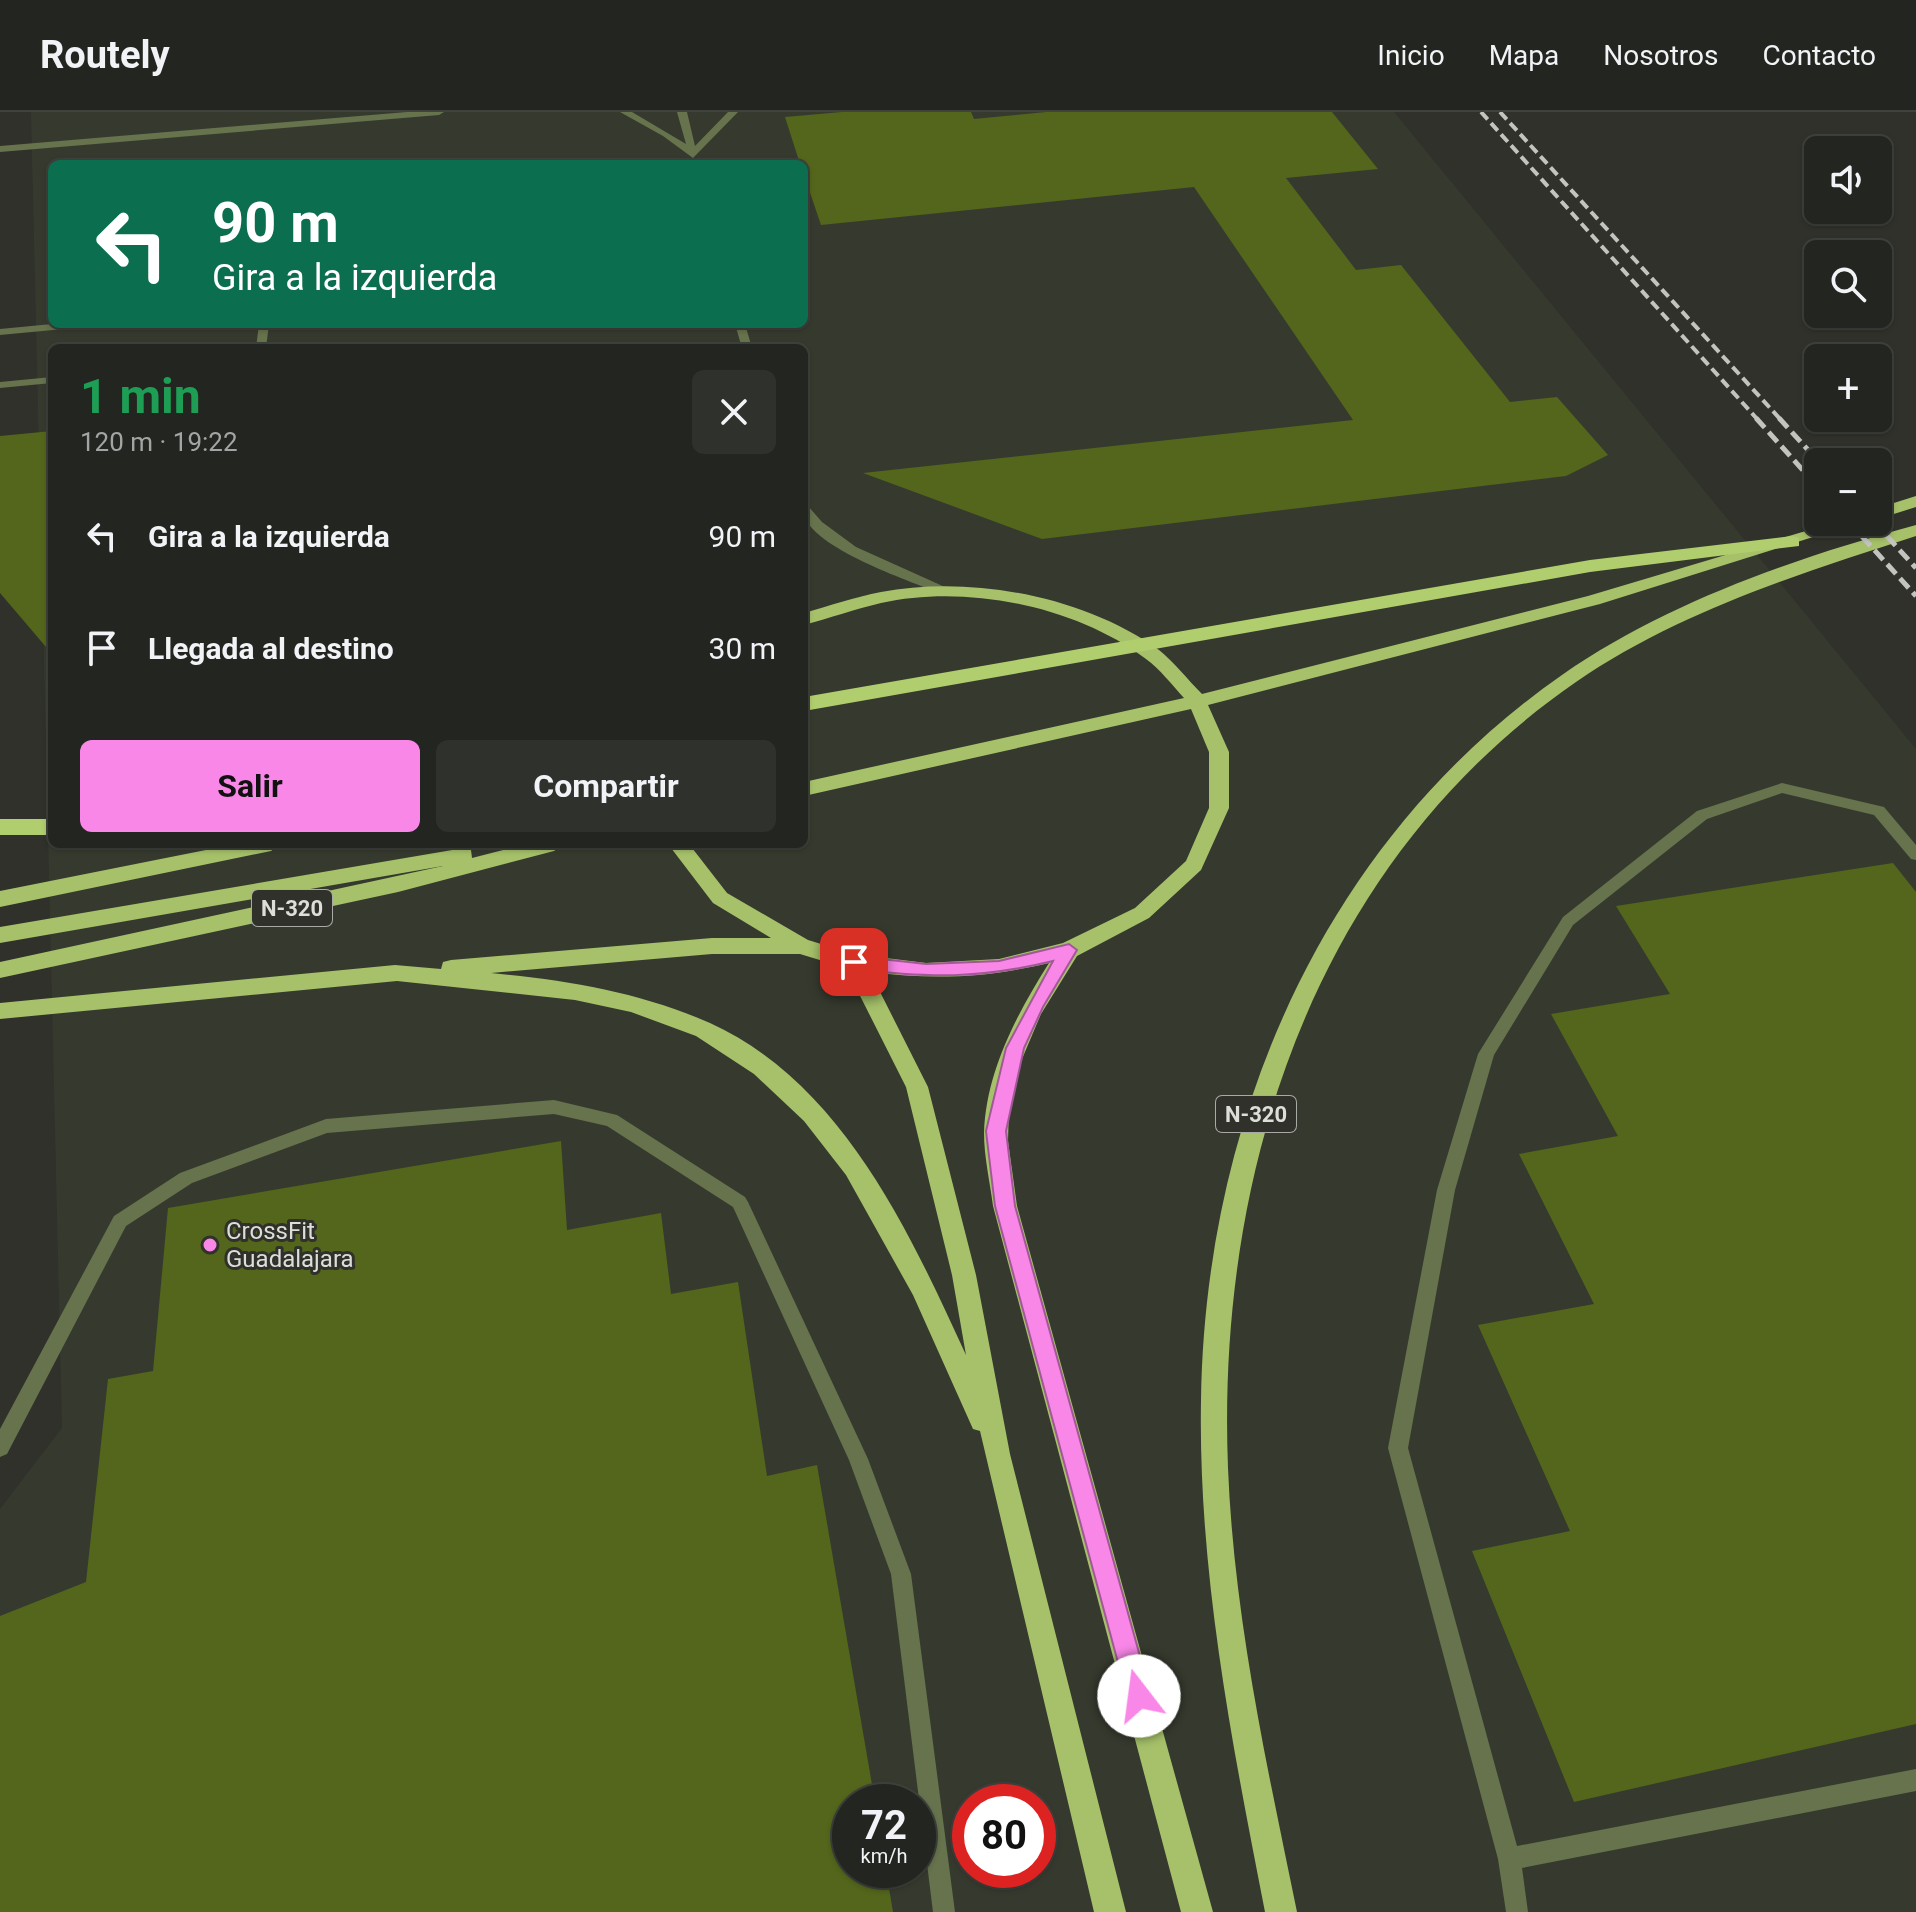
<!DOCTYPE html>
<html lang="es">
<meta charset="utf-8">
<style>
body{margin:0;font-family:Roboto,sans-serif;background:#2f312d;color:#f1f3f6;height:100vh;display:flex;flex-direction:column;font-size:30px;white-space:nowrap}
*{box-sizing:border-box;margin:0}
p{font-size:26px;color:#a3a5a5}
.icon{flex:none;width:44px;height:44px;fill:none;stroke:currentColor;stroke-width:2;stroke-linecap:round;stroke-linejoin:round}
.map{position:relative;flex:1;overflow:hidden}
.drawer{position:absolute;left:48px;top:232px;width:760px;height:504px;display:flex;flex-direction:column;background:#232520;border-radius:12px;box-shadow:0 2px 6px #0004,0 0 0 2px #40423e}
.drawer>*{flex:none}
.top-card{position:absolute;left:48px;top:48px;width:760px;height:168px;border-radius:12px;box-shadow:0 2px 6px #0004,0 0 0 2px #40423e;background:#0b6e4f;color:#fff;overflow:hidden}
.tools{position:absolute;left:1804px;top:24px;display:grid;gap:16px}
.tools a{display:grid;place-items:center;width:88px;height:88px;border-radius:12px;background:#232520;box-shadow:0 2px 6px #0004,0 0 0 2px #40423e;font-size:40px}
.speed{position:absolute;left:832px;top:1672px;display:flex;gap:16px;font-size:40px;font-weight:700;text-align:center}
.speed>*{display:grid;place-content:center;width:104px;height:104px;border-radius:50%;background:#232520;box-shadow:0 2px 6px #0004,0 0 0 2px #40423e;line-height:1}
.speed small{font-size:20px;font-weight:400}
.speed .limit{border:12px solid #d22;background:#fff;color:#111}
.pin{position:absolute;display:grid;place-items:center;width:68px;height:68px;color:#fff;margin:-34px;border-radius:16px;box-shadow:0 4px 12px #0006}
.me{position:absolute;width:88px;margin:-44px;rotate:345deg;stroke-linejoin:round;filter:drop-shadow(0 0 6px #0008)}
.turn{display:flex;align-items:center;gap:28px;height:168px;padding:0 32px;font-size:36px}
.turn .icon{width:104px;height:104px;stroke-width:2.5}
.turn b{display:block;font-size:56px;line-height:68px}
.round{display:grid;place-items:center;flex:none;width:84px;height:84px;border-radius:12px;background:#2f312d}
.overview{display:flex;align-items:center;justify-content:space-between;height:136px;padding:0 32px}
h1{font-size:48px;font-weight:700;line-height:60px;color:#1e9e55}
.button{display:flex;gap:16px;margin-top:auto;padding:16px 32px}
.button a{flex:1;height:92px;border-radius:12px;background:#f987e8;color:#111;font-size:32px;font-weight:700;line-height:92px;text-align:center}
.button a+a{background:#2f312d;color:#f1f3f6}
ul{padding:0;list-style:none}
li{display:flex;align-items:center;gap:24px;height:112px;padding:0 32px}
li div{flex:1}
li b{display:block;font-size:30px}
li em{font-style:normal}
header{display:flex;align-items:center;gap:48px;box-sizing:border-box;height:112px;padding:0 40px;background:#232520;border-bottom:2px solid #40423e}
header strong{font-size:38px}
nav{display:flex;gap:44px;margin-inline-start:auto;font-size:28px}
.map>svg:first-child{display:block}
</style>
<header>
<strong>Routely</strong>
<nav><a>Inicio</a><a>Mapa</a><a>Nosotros</a><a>Contacto</a></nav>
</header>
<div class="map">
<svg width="1916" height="1800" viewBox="0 0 1916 1800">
<rect width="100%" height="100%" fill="#2f312a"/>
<path fill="#363a2e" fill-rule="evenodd" d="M31,0H1394L1916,637V1800H0V1397L62,1316ZM52,52H804V212H52ZM52,236H804V732H52ZM850,1690H918V1758H850ZM970,1690H1038V1758H970Z"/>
<path fill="#53661b" d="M842,0H971L974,7L1046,0H1332L1378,57L1286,66L1356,158L1401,153L1510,290L1557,285L1608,343L1566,364L1042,427L863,361L1353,308L1194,75L821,113L804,63V52H800L785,5Z
M52,319V542L0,481V324Z
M1893,751L1916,780V1612L1574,1690L1472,1439L1570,1419L1478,1213L1594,1192L1519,1042L1618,1024L1551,902L1670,882L1616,794Z
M561,1029L567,1118L661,1101L671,1182L738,1170L767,1364L817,1353L875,1690H850V1758H886L893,1800H0V1504L86,1470L108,1267L153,1259L168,1096Z"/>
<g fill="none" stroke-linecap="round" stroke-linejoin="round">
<path fill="#66734d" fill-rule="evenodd" d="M52,212H90L85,215L0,223V217Z
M259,212H269L266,236H256Z
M52,265V271L0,276V270Z"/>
<path fill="#66734d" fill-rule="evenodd" d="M407,0H444L439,3L0,40V34Z
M620,0H632L686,32L677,0H687L695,34L728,0H738L693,46L663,24Z
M735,212H745L752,236H742Z
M804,393L808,394L822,410L856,435L956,480L950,484L945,483C912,470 820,439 805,406C804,403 804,396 804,393Z
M1782,671L1884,695L1916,733V748L1911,747L1874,703L1782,681L1707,707L1573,813L1494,943L1455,1078L1408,1336L1517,1734L1916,1657V1679L1522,1756L1528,1800H1506L1498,1747L1388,1336L1437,1078L1478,942L1563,805L1697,699Z
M554,988L617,1003L745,1085L748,1090L868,1347L911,1462L955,1800H933L891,1462L849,1348L733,1095L607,1014L554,1002L327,1021L192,1071L126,1114L7,1342L0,1345V1317L114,1104L180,1061L326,1007Z"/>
<path fill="#a6c16a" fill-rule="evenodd" d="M1916,384V395L1878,407V396Z
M1836,410H1861L1600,492L1208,593L1229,640V696L1201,758L1149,806L1077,844L1041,902L1022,947L1009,995L1008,1029L1017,1094L1213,1800H1181L993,1094C990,1070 984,1045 984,1021C986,959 1017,902 1049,851C986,866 935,868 870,860L928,975L976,1163L1010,1342L1126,1800H1094L980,1319L973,1317L913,1183L846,1063L804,1009L754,962L696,924L631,900L575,888L397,869L0,907V891L395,853L441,857L443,850L451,848L712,826H771L713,791L668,732H689L727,781L808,828L854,842L926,851L999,847L1063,831L1135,796L1186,749L1209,696V640L1191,597L804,684V670L1184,586C1172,573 1160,557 1146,547C1075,494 967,472 881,491C855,497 830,506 804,513V501C829,494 855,485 881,480C971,463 1084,484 1159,538C1174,550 1188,568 1202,582L1588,484ZM712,842H800L846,856L906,975L952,1163L966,1243C909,1119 842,971 710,911C640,880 566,868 491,861Z
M1916,413V424C1799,462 1678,500 1576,570C1318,748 1216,1053 1228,1356C1234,1506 1267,1654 1297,1800H1265C1232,1631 1198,1460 1201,1288C1205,1003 1326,727 1562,563C1665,491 1795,446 1916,413Z
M236,732H281L271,739L0,795V779Z
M527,732H564L554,739L398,780L0,866V850L443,754L0,831V815L464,736L471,738L472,746Z"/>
<path fill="#b1ce6e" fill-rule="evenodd" d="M1792,424L1799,426V434L1590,460L804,599V585L1590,448Z
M0,707H52V723H0Z"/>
<path stroke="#c3c4c0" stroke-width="4" stroke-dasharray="10 5" stroke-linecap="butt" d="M1481,0L1758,308
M1500,0L1781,308"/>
<path stroke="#c3c4c0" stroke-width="5" stroke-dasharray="13 6" stroke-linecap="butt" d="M1756,306L1818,375
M1779,306L1819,350
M1849,410L1916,484
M1874,410L1916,456"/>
</g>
<path fill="#f987e8" stroke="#a25897" stroke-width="2" d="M1069,832L1077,838L1043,895L1024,936L1006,1019L1015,1094L1151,1584L1147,1593L1139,1597L1130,1593L1127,1584L995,1094L986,1019L1006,936L1053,849C979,867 929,866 854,857L845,850L854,844L926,852L999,849Z"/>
<circle fill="#f987e8" stroke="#2f312a" stroke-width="3" cx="210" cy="1133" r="8"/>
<g text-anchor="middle" stroke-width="6" stroke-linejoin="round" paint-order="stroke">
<g fill="#2f312a" stroke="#a9aaa5" stroke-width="2">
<rect x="252" y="778" width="80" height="36" rx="6"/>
<rect x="1216" y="984" width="80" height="36" rx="6"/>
</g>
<g font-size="22" font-weight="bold" fill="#dddeda">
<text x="292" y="804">N-320</text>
<text x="1256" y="1010">N-320</text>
</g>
<g font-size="24" fill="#dddeda" stroke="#2f312a" text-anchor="start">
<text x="226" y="1127">CrossFit<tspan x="226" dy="28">Guadalajara</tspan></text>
</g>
</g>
</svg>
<div class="tools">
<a><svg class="icon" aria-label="sound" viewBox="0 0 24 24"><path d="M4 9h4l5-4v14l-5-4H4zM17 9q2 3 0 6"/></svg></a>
<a><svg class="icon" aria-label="search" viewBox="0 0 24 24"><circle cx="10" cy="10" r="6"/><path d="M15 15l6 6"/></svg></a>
<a>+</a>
<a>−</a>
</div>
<div class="speed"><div>72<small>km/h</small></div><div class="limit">80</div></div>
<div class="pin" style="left:854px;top:850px;background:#d93025"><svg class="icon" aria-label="arrive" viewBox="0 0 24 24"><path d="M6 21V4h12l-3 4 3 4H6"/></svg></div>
<svg class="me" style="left:1139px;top:1584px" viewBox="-20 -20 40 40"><circle r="19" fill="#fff"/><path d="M0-13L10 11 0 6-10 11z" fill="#f987e8"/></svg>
<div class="top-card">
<div class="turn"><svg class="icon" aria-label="left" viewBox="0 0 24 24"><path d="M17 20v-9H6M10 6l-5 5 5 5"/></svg><div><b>90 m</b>Gira a la izquierda</div></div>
</div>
<section class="drawer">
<div class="overview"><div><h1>1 min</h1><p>120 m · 19:22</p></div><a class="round"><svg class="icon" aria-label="close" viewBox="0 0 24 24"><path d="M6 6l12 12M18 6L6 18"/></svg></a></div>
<ul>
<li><svg class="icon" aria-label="left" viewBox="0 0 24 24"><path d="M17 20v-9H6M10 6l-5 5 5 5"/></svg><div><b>Gira a la izquierda</b></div><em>90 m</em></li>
<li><svg class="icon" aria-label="arrive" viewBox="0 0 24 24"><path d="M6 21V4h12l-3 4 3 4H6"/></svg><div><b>Llegada al destino</b></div><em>30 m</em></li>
</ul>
<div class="button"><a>Salir</a><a>Compartir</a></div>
</section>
</div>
